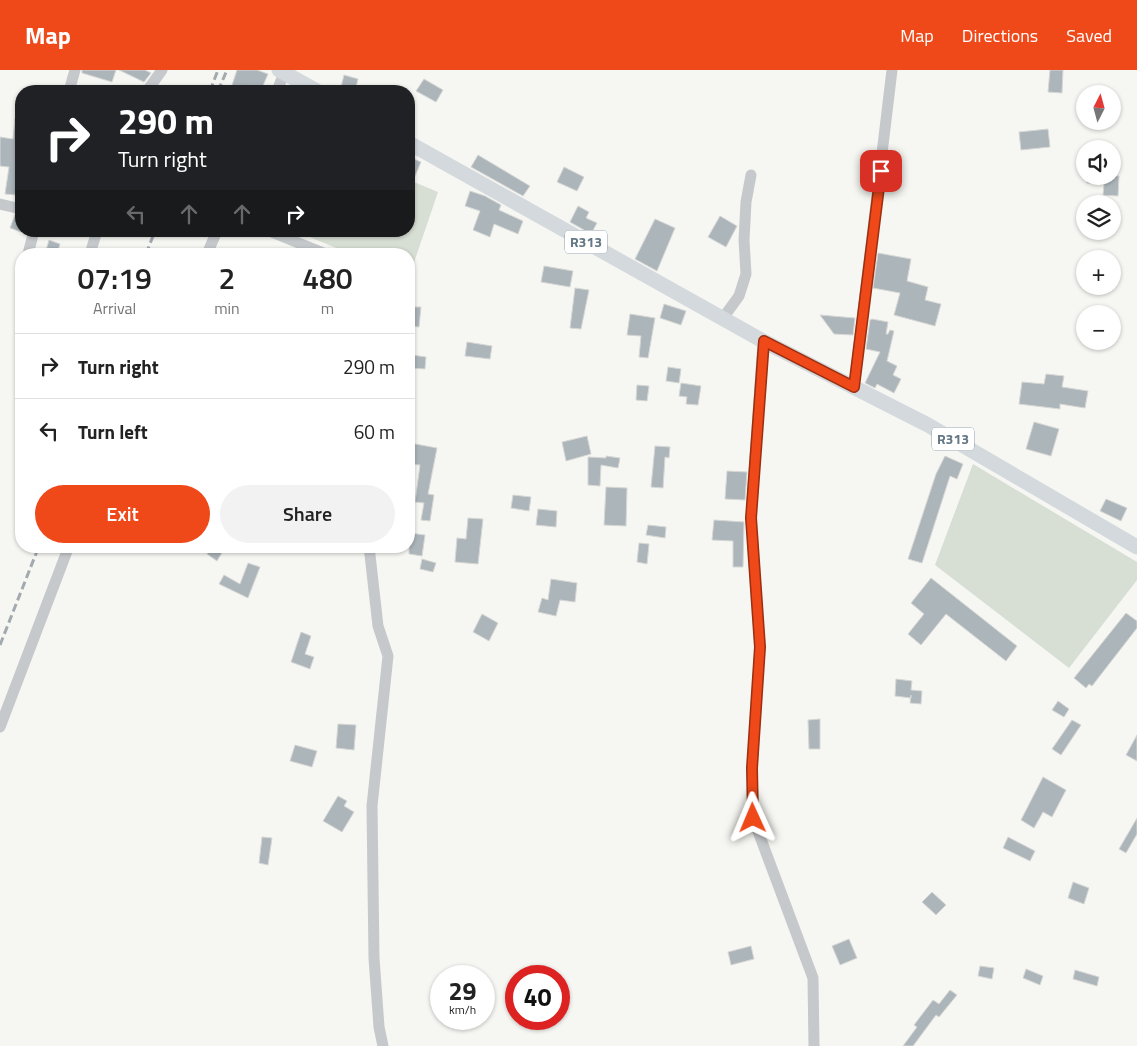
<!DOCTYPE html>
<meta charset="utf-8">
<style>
body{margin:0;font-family:"Titillium Web",sans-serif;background:#f2f2f2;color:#222;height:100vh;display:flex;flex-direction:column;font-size:19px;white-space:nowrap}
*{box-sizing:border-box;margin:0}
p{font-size:16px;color:#767676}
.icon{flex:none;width:28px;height:28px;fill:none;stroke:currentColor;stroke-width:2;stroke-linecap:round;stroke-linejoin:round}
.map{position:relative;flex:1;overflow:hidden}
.details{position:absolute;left:15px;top:178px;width:400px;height:305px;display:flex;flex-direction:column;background:#fff;border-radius:20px;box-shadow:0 1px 4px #0004}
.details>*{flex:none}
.banner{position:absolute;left:15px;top:15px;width:400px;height:152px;border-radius:20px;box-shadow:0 1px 4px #0004;background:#202124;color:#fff;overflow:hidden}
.needle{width:32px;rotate:6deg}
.tools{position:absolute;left:1076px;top:15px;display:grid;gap:10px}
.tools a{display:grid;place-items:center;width:45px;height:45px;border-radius:50%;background:#fff;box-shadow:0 1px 4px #0004;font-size:25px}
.speed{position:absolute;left:430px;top:895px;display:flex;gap:10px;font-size:25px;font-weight:700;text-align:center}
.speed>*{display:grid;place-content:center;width:65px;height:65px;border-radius:50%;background:#fff;box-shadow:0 1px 4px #0004;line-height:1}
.speed small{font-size:12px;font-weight:400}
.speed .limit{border:8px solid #d22;background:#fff;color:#111}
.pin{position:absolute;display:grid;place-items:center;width:42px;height:42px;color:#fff;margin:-21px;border-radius:10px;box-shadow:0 2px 8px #0006}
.me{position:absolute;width:55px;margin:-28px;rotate:359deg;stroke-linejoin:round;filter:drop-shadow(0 0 4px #0008)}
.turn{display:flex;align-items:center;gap:18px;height:105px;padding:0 20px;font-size:22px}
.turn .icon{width:65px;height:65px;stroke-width:2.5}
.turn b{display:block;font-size:35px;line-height:42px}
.lanes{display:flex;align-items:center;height:48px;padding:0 20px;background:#0003;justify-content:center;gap:25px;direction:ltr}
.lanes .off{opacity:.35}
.eta{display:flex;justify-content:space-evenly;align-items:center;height:85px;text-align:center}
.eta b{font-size:30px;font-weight:600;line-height:35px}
.primary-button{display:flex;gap:10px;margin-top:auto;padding:10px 20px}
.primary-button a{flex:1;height:58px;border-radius:30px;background:#ef4819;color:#fff;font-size:20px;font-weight:600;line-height:58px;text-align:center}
.primary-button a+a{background:#f2f2f2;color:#222}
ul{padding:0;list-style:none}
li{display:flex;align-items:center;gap:15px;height:65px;padding:0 20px;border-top:1px solid #e0e0e0}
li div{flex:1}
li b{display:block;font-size:19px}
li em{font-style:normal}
header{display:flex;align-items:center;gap:30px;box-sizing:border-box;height:70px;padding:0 25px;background:#ef4819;color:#fff}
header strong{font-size:24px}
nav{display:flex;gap:28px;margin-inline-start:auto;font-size:18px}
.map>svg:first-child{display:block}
</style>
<header>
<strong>Map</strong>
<nav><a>Map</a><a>Directions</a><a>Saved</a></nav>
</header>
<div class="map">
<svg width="1137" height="976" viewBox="0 0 1137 976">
<rect width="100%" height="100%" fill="#f6f6f2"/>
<path fill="#d7ded3" d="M409,110L438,122L409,207V184H351L295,161H409Z
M973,394L1137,492V510L1069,598L935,495Z"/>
<path fill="#acb5ba" stroke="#d7d7d5" d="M82,0H116L112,12L82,3Z
M119,0H145L151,3L144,12Z
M237,0H257L268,4L262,18L253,15L251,21L243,18L242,21H230Z
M1050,0H1063L1062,23L1048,22Z
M344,5L358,9L355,21H340Z
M424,9L443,20L436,32L416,21Z
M15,48H21V123L16,122V125L5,124L9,97L0,96V67L13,69Z
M1048,59L1050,77L1021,80L1019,62Z
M478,85L530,116L523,126L471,97Z
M409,87L421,92L409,120Z
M564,97L584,107L577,121L557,112Z
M1087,106H1119L1118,126L1103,125L1104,114L1087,113Z
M470,121L485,126L501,135L499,140L523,151L518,164L494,154L490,167L473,160L480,141L465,136Z
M578,136L589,142L586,148L597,153L591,164L570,152Z
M15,145L21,146V162L10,158Z
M720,146L737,156L726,177L708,167Z
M655,149L675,158L657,201L635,189Z
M49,170L60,174L57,184H45Z
M878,183L911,189L907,211L928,217L925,230L941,234L935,256L894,245L900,223L873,218Z
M544,196L573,201L570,217L541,212Z
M575,218L589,220L581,259L570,258Z
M664,234L686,241L681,255L660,248Z
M409,237H421L419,257L409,256Z
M630,244L655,248L648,288L639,287L641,266L627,265Z
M820,245L855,248L853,265L834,264Z
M872,249L888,252L886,264H888L890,260L894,261L887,291L897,296L893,305L901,309L894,323L877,314L875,318L865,313L880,282L866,279L870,250Z
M467,272L492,276L490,289L465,286Z
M412,285L426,287L425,299L411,298Z
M668,297L681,299L679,313L666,311Z
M1046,304L1064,306L1062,317L1088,321L1085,338L1060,334V339L1019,334L1022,312L1044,314Z
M681,313L701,316L698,335L686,334L687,327L679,326Z
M637,315L649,316L647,331L636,330Z
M1034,352L1059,359L1051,386L1026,379Z
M587,366L591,384L566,391L562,372Z
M410,373L437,378L428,424L434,425L430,451L421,450L424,433L415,432L420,395L409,394Z
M655,376L670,377L669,388L665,387L663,418L651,417Z
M606,386L620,388L618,398L601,395L600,416L588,415V387L606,388Z
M945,386L963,394L957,409L950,406L922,493L908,489L936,404Z
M727,401L747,402L745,430L725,429Z
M606,417L627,418L626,456L604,455Z
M513,425L531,427L529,441L511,438Z
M1106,429L1127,438L1121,451L1100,441Z
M538,439L557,441L556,457L536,455Z
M468,448L483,449L478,494L455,492L457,468L466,469Z
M714,450L744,452L743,497H733V471L712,470Z
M648,455L666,457L665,468L646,465Z
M409,463L425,465L422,486L409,484Z
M639,473L649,474L647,494L637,492Z
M212,476H226L217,491L207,484Z
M422,489L436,493L433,502L420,499Z
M248,493L260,497L248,528L219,514L224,505L240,514Z
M931,508L1017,576L1006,591L946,544L921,575L908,564L924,544L911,533Z
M551,509L577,513L575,532L560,530L556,546L538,542L542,528L548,530Z
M1126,543L1137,551V558L1092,616L1089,614L1086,618L1074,608Z
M482,544L498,553L489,571L473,562Z
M301,562L311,566L305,584L314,587L310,599L291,592Z
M896,609L912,611L911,620L922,621L921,634L910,633L911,625V628L895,626Z
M1058,631L1069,639L1064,647L1052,640Z
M820,649V679H809L808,650Z
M1072,650L1081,655L1061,685L1052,679Z
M338,654L356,655L354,680L336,678Z
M1137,665V691L1126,685Z
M295,675L317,681L312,697L290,691Z
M1043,707L1066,720L1052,747L1043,742L1034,758L1021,750Z
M338,726L347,731L344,736L354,742L342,762L323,751Z
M1137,748V764L1126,783L1119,779Z
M262,767L272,768L268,795L259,793Z
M1008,767L1035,781L1030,791L1003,778Z
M1073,812L1089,818L1084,834L1068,828Z
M932,822L946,835L936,845L922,832Z
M849,869L857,888L840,895L832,876Z
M751,876L754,889L731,895L728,882Z
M980,896L994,898L992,909L978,906Z
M1026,899L1043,906L1040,915L1023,908Z
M1075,900L1099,907L1097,916L1073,909Z
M950,920L957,925L939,947L936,945L913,976H903L917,957L914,955L933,930L939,934Z"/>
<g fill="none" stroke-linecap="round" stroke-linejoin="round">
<path stroke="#c5c9cc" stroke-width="11" d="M69,21L75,0
M147,21L162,0
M277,21L284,3
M0,134L21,139
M269,161L326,184
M28,184L34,161
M90,184L97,161
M207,184L217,161
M21,212V226
M723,248L739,226L746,204L744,170L746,132L751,105
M763,271L751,448L760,577L752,698L753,748L813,908L814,976
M854,317L892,0
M369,476L378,556L388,586L372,736L374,888L379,957L383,976
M0,657L69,476"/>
<path stroke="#d4d9dd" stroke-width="15" d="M279,0L317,21
M409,73L763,271L928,355L1137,477"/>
<path stroke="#a3aaaf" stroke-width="3" stroke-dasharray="8 4" stroke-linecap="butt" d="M210,21L218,0
M218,21L227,0
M146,184L155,161
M0,575L39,476"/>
</g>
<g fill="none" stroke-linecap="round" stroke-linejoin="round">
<g stroke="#9b2f10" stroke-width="12">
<path id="route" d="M753,748L752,698L760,577L751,448L764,271L854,317L881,101"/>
</g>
<use href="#route" stroke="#ef4819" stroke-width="9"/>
</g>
<g text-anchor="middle" stroke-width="5" stroke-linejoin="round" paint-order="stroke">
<g fill="#fff" stroke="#92a0aa" stroke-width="1">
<rect x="565" y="160.5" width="42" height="23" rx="4"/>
<rect x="932" y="357.5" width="42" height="23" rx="4"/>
</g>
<g font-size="14" font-weight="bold" fill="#637785">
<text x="586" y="177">R313</text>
<text x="953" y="374">R313</text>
</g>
</g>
</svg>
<div class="tools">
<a><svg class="needle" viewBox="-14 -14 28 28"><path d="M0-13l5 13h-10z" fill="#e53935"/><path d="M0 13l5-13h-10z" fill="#767676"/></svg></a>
<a><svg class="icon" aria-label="sound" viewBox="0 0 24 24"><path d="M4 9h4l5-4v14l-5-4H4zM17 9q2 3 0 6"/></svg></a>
<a><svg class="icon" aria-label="layers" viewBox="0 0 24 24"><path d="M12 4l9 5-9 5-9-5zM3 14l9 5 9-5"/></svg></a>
<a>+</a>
<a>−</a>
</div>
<div class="speed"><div>29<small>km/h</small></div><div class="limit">40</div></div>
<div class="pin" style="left:881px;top:101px;background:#d93025"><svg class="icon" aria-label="arrive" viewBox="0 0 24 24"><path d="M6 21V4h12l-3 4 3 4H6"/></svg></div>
<svg class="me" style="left:753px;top:748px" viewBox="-20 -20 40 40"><path d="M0-17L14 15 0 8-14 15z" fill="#ef4819" stroke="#fff" stroke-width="4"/></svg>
<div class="banner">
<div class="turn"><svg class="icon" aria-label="right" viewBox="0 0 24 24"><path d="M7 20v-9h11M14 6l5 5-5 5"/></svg><div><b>290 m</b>Turn right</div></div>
<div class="lanes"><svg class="icon off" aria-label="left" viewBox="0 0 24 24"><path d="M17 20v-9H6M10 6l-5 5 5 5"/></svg><svg class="icon off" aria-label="ahead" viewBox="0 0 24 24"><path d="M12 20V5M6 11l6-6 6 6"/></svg><svg class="icon off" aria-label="ahead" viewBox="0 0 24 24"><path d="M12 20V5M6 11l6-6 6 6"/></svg><svg class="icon" aria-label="right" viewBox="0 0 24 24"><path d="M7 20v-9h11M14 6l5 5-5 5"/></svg></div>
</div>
<section class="details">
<div class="eta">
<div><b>07:19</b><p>Arrival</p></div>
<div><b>2</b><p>min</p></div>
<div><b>480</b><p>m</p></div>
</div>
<ul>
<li><svg class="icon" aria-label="right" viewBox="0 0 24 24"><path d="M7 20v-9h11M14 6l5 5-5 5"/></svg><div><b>Turn right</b></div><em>290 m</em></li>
<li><svg class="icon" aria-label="left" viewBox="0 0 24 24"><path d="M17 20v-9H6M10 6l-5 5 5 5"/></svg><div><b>Turn left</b></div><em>60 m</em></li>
</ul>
<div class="primary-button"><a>Exit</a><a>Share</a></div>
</section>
</div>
